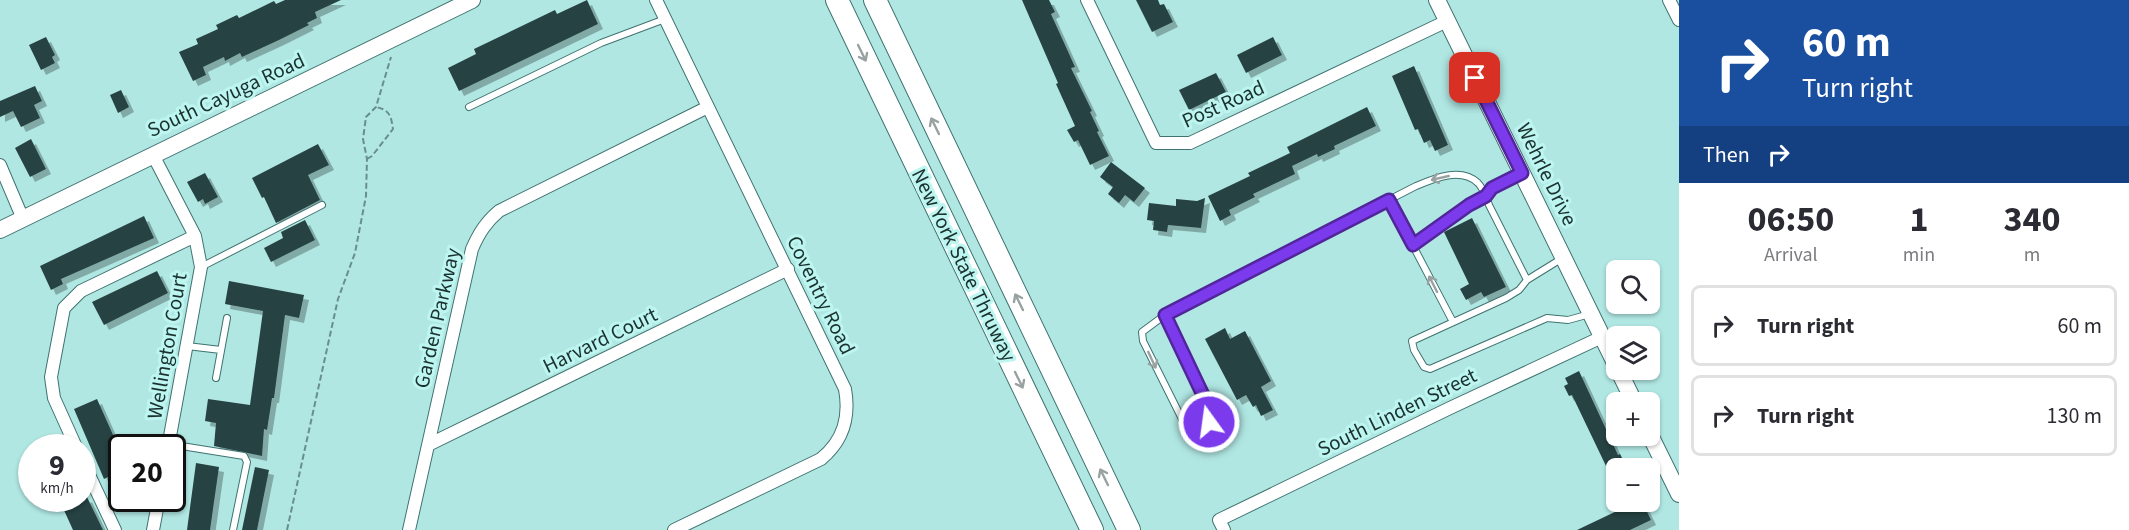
<!DOCTYPE html>
<meta charset="utf-8">
<style>
body{margin:0;font-family:"Source Sans 3",sans-serif;background:#f7f7f7;color:#2b2b33;height:100vh;display:flex;flex-direction:column;font-size:22px;white-space:nowrap}
*{box-sizing:border-box;margin:0}
p{font-size:20px;color:#7c7c81}
.icon{flex:none;width:33px;height:33px;fill:none;stroke:currentColor;stroke-width:2;stroke-linecap:round;stroke-linejoin:round}
.map{position:relative;flex:1;overflow:hidden}
.sheet{display:flex;flex-direction:column;background:#fff;width:450px}
.sheet>*{flex:none}
.top-card{background:#1a4fa0;color:#fff;overflow:hidden}
.fabs{position:absolute;left:1606px;top:260px;display:grid;gap:12px}
.fabs a{display:grid;place-items:center;width:54px;height:54px;border-radius:9px;background:#fff;box-shadow:0 2px 4px #0004;font-size:30px}
.speed{position:absolute;left:18px;top:434px;display:flex;gap:12px;font-size:30px;font-weight:700;text-align:center}
.speed>*{display:grid;place-content:center;width:78px;height:78px;border-radius:50%;background:#fff;box-shadow:0 2px 4px #0004;line-height:1}
.speed small{font-size:15px;font-weight:400}
.speed .limit{border:3px solid #111;border-radius:9px;background:#fff;color:#111}
.pin{position:absolute;display:grid;place-items:center;width:51px;height:51px;color:#fff;margin:-26px;border-radius:12px;box-shadow:0 3px 9px #0006}
.me{position:absolute;width:66px;margin:-33px;rotate:346deg;stroke-linejoin:round;filter:drop-shadow(0 0 4px #0008)}
.turn{display:flex;align-items:center;gap:21px;height:126px;padding:0 24px;font-size:27px}
.turn .icon{width:78px;height:78px;stroke-width:2.5}
.turn b{display:block;font-size:42px;line-height:51px}
.then{display:flex;align-items:center;height:57px;padding:0 24px;background:#0003;gap:12px;font-size:22px}
.eta{display:flex;justify-content:space-evenly;align-items:center;height:102px;text-align:center}
.eta b{font-size:36px;font-weight:700;line-height:42px}
ul{padding:0;list-style:none}
li{display:flex;align-items:center;gap:18px;height:81px;margin:0 12px 9px;padding:0 12px;border:3px solid #e1e1e2;border-radius:9px}
li div{flex:1}
li b{display:block;font-size:22px}
li em{font-style:normal}
main{display:flex;flex:1;min-height:0}
.map>svg:first-child{display:block}
</style>
<main>
<div class="map">
<svg width="1679" height="530" viewBox="0 0 1679 530">
<defs>
<filter id="shadow"><feDropShadow dx="5" dy="5" stdDeviation="0" flood-color="#0004"/></filter>
</defs>
<rect width="100%" height="100%" fill="#b0e7e3"/>
<path fill="#284342" filter="url(#shadow)" d="M285,0H341L315,12L317,18L307,23L309,25L279,40L242,57L240,53L225,61L224,57L203,67L206,75L193,81L179,52L198,44L196,39L218,29L216,25L237,15L239,18L274,1L276,4Z
M587,0L598,24L459,91L448,68L476,54L474,49L555,10L557,14Z
M1022,0H1049L1055,12L1051,14L1075,67L1071,68L1092,111L1090,112L1099,131L1097,132L1109,156L1090,165L1078,140L1074,142L1067,130L1075,126L1056,84L1058,83Z
M1136,0H1158L1160,5L1164,4L1173,22L1152,32Z
M46,37L55,55L52,57L55,63L41,70L29,45Z
M1273,37L1282,55L1246,73L1237,55Z
M1414,66L1448,145L1435,151L1430,140L1424,143L1418,129L1415,130L1392,76Z
M1216,73L1226,92L1189,110L1179,90Z
M35,86L42,101L34,105L40,118L21,127L13,111L0,117V101Z
M121,90L129,107L118,113L110,95Z
M1367,107L1376,126L1334,146L1335,149L1318,157L1317,154L1292,166L1295,174L1253,194L1255,197L1229,210L1231,215L1220,221L1208,196L1250,176L1248,173L1290,153L1287,147Z
M31,139L46,169L30,177L15,148Z
M318,144L329,165L308,175L320,200L276,223L264,197L262,198L252,178Z
M1111,162L1145,188L1134,202L1125,195L1119,203L1108,194L1113,187L1100,177Z
M205,173L218,197L205,204L203,199L198,202L187,182Z
M1205,198L1201,228L1168,225L1167,232L1153,230L1154,221L1147,220L1149,203L1176,206V199L1197,201Z
M144,216L154,238L61,279L63,284L51,290L40,266Z
M1472,218L1506,287L1484,297L1481,292L1466,300L1460,289L1469,284L1444,232Z
M305,220L315,240L271,262L264,248L283,238L281,232Z
M157,271L168,293L104,325L92,302Z
M229,281L304,295L299,318L285,315L274,398H272L267,430L264,429L262,456L214,446L216,423L205,421L208,399L250,405L263,311L225,304Z
M1225,328L1230,339L1245,331L1271,381L1261,387L1273,410L1261,416L1256,405L1253,407L1246,395L1237,400L1205,339Z
M1579,371L1618,455L1620,454L1627,468H1617V489L1572,395L1569,396L1564,386L1568,384L1565,378Z
M97,399L122,455V481L112,485L108,477L104,479L74,409Z
M196,463L219,467L210,530H187Z
M255,467L269,470L257,530H242Z
M87,497L103,530H73L63,508Z
M1615,501H1642L1651,520L1630,530H1577L1619,510Z"/>
<g fill="none" stroke-linecap="round" stroke-linejoin="round">
<g stroke="#3f7370" stroke-width="8">
<path id="lane" d="M469,107L601,43L665,19
M1521,173L1492,188L1486,196L1489,205L1527,280L1561,259
M1389,200L1453,322
M201,267L322,205
M1527,280L1519,290L1506,298L1412,341L1414,350L1424,367L1430,369L1547,318L1568,320L1590,314
M1165,315L1212,414L1209,422L1194,429L1185,425L1143,341L1142,332L1165,315L1416,186C1435,178 1461,167 1478,183C1481,186 1484,192 1486,196L1469,205L1413,245
M187,346L221,350
M216,378L227,318
M169,444L244,456L247,462L233,530"/>
</g>
<g stroke="#3f7370" stroke-width="14">
<path id="street" d="M656,0L845,389C850,417 844,440 821,459L674,530
M1087,0L1156,143H1190L1447,21
M1669,0L1679,20
M153,155L195,236L201,267L168,447
M0,165L23,219
M428,445L788,269
M76,447L54,398L51,377L64,308L81,291L195,236
M82,460L115,530
M153,530L159,498
M409,530L472,249C479,233 486,222 499,211L708,107
M1224,530L1219,520L1450,408L1602,337"/>
</g>
<g stroke="#3f7370" stroke-width="18">
<path id="secondary" d="M1437,0L1617,367
M0,230L472,0
M1618,369L1634,402
M1650,435L1679,494"/>
</g>
<g stroke="#3f7370" stroke-width="24">
<path id="highway" d="M837,0L1092,530
M875,0L1129,530"/>
</g>
<path stroke="#688f8c" stroke-width="2" stroke-dasharray="6 3" stroke-linecap="butt" d="M367,159L372,156L393,129C391,116 390,110 376,107
M287,530L338,299L355,253L366,196L367,159L363,139L366,117L376,107L391,57"/>
<use href="#lane" stroke="#fff" stroke-width="6"/>
<use href="#street" stroke="#fff" stroke-width="12"/>
<use href="#secondary" stroke="#fff" stroke-width="16"/>
<use href="#highway" stroke="#fff" stroke-width="22"/>
</g>
<defs><path id="oneway-shaft" d="M-6 0H5M1.5-3L5.5 0L1.5 3" fill="none" stroke-width="1.6" stroke-linecap="round" stroke-linejoin="round" transform="scale(1.5)"/></defs>
<g stroke="#98a2a1">
<use href="#oneway-shaft" transform="translate(862 53) rotate(64)"/>
<use href="#oneway-shaft" transform="translate(935 126) rotate(-116)"/>
<use href="#oneway-shaft" transform="translate(1440 178) rotate(167)"/>
<use href="#oneway-shaft" transform="translate(1433 284) rotate(-117)"/>
<use href="#oneway-shaft" transform="translate(1019 302) rotate(-116)"/>
<use href="#oneway-shaft" transform="translate(1152 360) rotate(65)"/>
<use href="#oneway-shaft" transform="translate(1019 380) rotate(64)"/>
<use href="#oneway-shaft" transform="translate(1104 477) rotate(-116)"/>
</g>
<g fill="none" stroke-linecap="round" stroke-linejoin="round">
<g stroke="#51269a" stroke-width="15">
<path id="route" d="M1209,422L1212,414L1165,315L1389,200L1413,245L1469,205L1486,196L1492,188L1522,173L1475,78"/>
</g>
<use href="#route" stroke="#7c3aed" stroke-width="10"/>
</g>
<g text-anchor="middle" stroke-width="6" stroke-linejoin="round" paint-order="stroke">
<g font-size="21" fill="#1b312f" stroke="#bdf5f0">
<text transform="translate(226 95) rotate(-25)" y="7">South Cayuga Road</text>
<text transform="translate(1223 104) rotate(-24)" y="7">Post Road</text>
<text transform="translate(1547 174) rotate(64)" y="7">Wehrle Drive</text>
<text transform="translate(964 265) rotate(64)" y="7">New York State Thruway</text>
<text transform="translate(821 295) rotate(64)" y="7">Coventry Road</text>
<text transform="translate(437 318) rotate(-77)" y="7">Garden Parkway</text>
<text transform="translate(600 340) rotate(-26)" y="7">Harvard Court</text>
<text transform="translate(167 346) rotate(-80)" y="7">Wellington Court</text>
<text transform="translate(1397 412) rotate(-26)" y="7">South Linden Street</text>
</g>
</g>
</svg>
<div class="fabs">
<a><svg class="icon" aria-label="search" viewBox="0 0 24 24"><circle cx="10" cy="10" r="6"/><path d="M15 15l6 6"/></svg></a>
<a><svg class="icon" aria-label="layers" viewBox="0 0 24 24"><path d="M12 4l9 5-9 5-9-5zM3 14l9 5 9-5"/></svg></a>
<a>+</a>
<a>−</a>
</div>
<div class="speed"><div>9<small>km/h</small></div><div class="limit">20</div></div>
<div class="pin" style="left:1475px;top:78px;background:#d93025"><svg class="icon" aria-label="arrive" viewBox="0 0 24 24"><path d="M6 21V4h12l-3 4 3 4H6"/></svg></div>
<svg class="me" style="left:1209px;top:422px" viewBox="-20 -20 40 40"><circle r="17" fill="#7c3aed" stroke="#fff" stroke-width="3"/><path d="M0-11L8 9 0 5-8 9z" fill="#fff"/></svg>
</div>
<section class="sheet">
<div class="top-card">
<div class="turn"><svg class="icon" aria-label="right" viewBox="0 0 24 24"><path d="M7 20v-9h11M14 6l5 5-5 5"/></svg><div><b>60 m</b>Turn right</div></div>
<div class="then">Then<svg class="icon" aria-label="right" viewBox="0 0 24 24"><path d="M7 20v-9h11M14 6l5 5-5 5"/></svg></div>
</div>
<div class="eta">
<div><b>06:50</b><p>Arrival</p></div>
<div><b>1</b><p>min</p></div>
<div><b>340</b><p>m</p></div>
</div>
<ul>
<li><svg class="icon" aria-label="right" viewBox="0 0 24 24"><path d="M7 20v-9h11M14 6l5 5-5 5"/></svg><div><b>Turn right</b></div><em>60 m</em></li>
<li><svg class="icon" aria-label="right" viewBox="0 0 24 24"><path d="M7 20v-9h11M14 6l5 5-5 5"/></svg><div><b>Turn right</b></div><em>130 m</em></li>
</ul>
</section>
</main>
